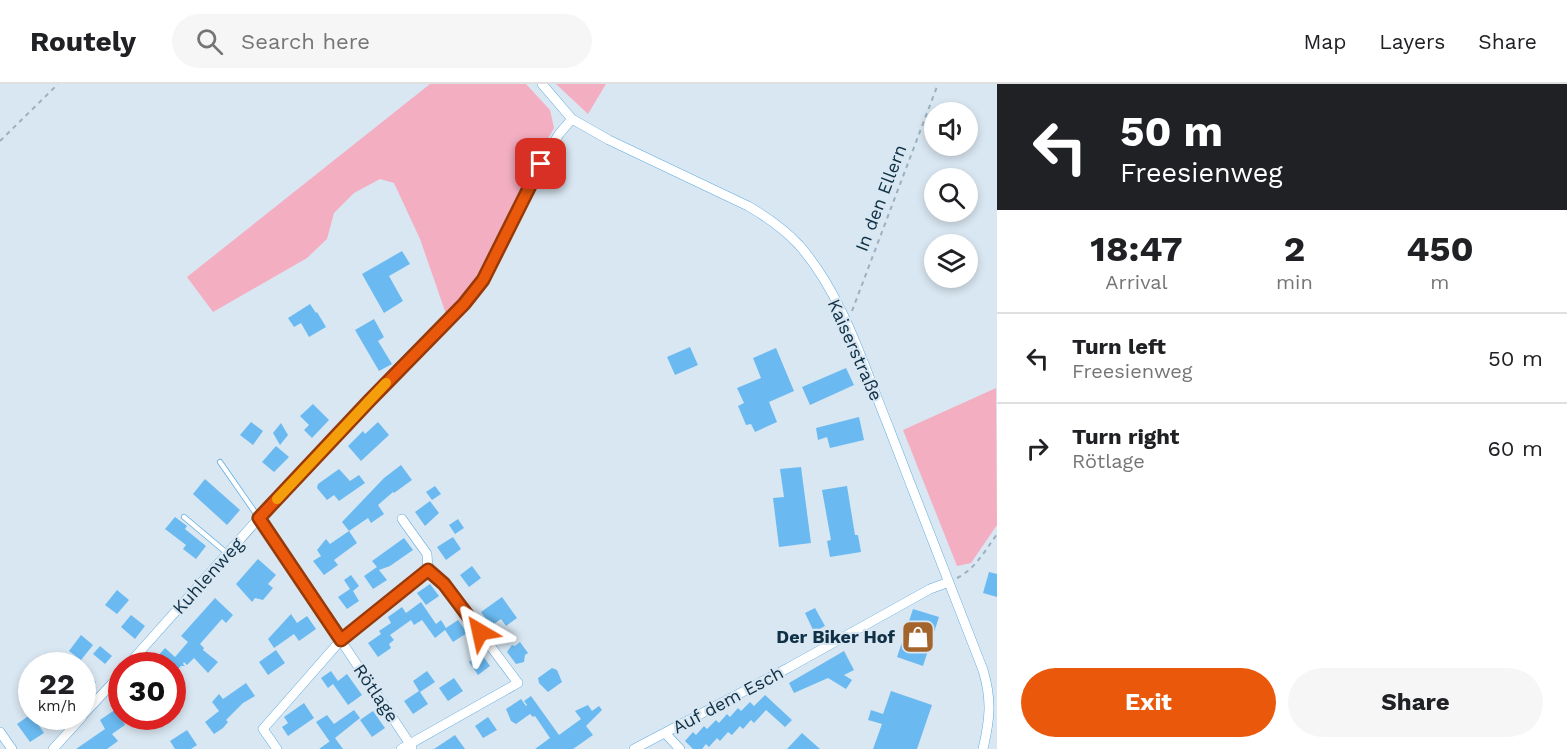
<!DOCTYPE html>
<meta charset="utf-8">
<style>
body{margin:0;font-family:"Work Sans",sans-serif;background:#f6f6f6;color:#202124;height:100vh;display:flex;flex-direction:column;font-size:22px;white-space:nowrap}
*{box-sizing:border-box;margin:0}
p{font-size:20px;color:#757577}
.icon{flex:none;width:33px;height:33px;fill:none;stroke:currentColor;stroke-width:2;stroke-linecap:round;stroke-linejoin:round}
.map{position:relative;flex:1;overflow:hidden}
.details{display:flex;flex-direction:column;background:#fff;width:570px}
.details>*{flex:none}
.hud{background:#202124;color:#fff;overflow:hidden}
.fabs{position:absolute;left:924px;top:18px;display:grid;gap:12px}
.fabs a{display:grid;place-items:center;width:54px;height:54px;border-radius:50%;background:#fff;box-shadow:0 3px 9px #0003;font-size:30px}
.speed{position:absolute;left:18px;top:568px;display:flex;gap:12px;font-size:30px;font-weight:700;text-align:center}
.speed>*{display:grid;place-content:center;width:78px;height:78px;border-radius:50%;background:#fff;box-shadow:0 3px 9px #0003;line-height:1}
.speed small{font-size:15px;font-weight:400}
.speed .limit{border:9px solid #d22;background:#fff;color:#111}
.pin{position:absolute;display:grid;place-items:center;width:51px;height:51px;color:#fff;margin:-26px;border-radius:12px;box-shadow:0 3px 9px #0006}
.me{position:absolute;width:66px;margin:-33px;rotate:324deg;stroke-linejoin:round;filter:drop-shadow(0 0 4px #0008)}
.turn{display:flex;align-items:center;gap:21px;height:126px;padding:0 24px;font-size:27px}
.turn .icon{width:78px;height:78px;stroke-width:2.5}
.turn b{display:block;font-size:42px;line-height:51px}
.eta{display:flex;justify-content:space-evenly;align-items:center;height:102px;text-align:center}
.eta b{font-size:36px;font-weight:700;line-height:42px}
.button{display:flex;gap:12px;margin-top:auto;padding:12px 24px}
.button a{flex:1;height:69px;border-radius:36px;background:#ea580c;color:#fff;font-size:24px;font-weight:700;line-height:69px;text-align:center}
.button a+a{background:#f6f6f6;color:#202124}
ul{padding:0;list-style:none}
li{display:flex;align-items:center;gap:18px;height:90px;padding:0 24px;border-top:2px solid #e0e0e0}
li div{flex:1}
li b{display:block;font-size:22px}
li em{font-style:normal}
header{display:flex;align-items:center;gap:36px;box-sizing:border-box;height:84px;padding:0 30px;background:#fff;border-bottom:2px solid #e0e0e0}
header strong{font-size:28px}
nav{display:flex;gap:33px;margin-inline-start:auto;font-size:21px}
.search{width:420px;height:54px;background:#f6f6f6;display:flex;align-items:center;gap:15px;box-sizing:border-box;padding:0 21px;border-radius:33px;color:#757577;font-size:22px}
main{display:flex;flex:1;min-height:0}
.map>svg:first-child{display:block}
</style>
<header>
<strong>Routely</strong>
<div class="search"><svg class="icon" aria-label="search" viewBox="0 0 24 24"><circle cx="10" cy="10" r="6"/><path d="M15 15l6 6"/></svg>Search here</div>
<nav><a>Map</a><a>Layers</a><a>Share</a></nav>
</header>
<main>
<div class="map">
<svg width="997" height="665" viewBox="0 0 997 665">
<rect width="100%" height="100%" fill="#d9e7f2"/>
<path fill="#f4aec2" d="M430,0H526L550,26L554,44L523,100L473,199L446,230L420,155L394,99L380,95L354,109L334,129L327,155L307,174L213,228L187,193Z
M556,0H606L588,30Z
M996,304L997,441L971,479L957,482L903,346Z"/>
<path fill="#6abaf1" d="M402,167L410,180L389,192L403,217L384,229L362,190Z
M310,220L316,229L317,228L326,243L309,253L301,239L294,243L288,234Z
M374,235L384,253L378,257L392,280L379,287L355,246Z
M690,263L698,281L675,291L667,273Z
M776,264L794,307L769,318L777,338L755,348L751,340L746,341L738,322L744,319L737,304L761,294L753,274Z
M846,284L854,301L810,321L802,303Z
M313,320L329,336L312,354L304,346L309,341L300,332Z
M859,333L864,356L830,364L827,353L818,356L816,344Z
M251,338L263,347L253,361L240,351Z
M378,338L389,351L361,377L348,362L363,347L365,350Z
M281,339L288,351L280,361L273,349Z
M276,362L289,373L274,388L262,378Z
M401,381L412,396L394,409L393,408L378,421L384,430L371,439L368,434L349,447L342,438L384,394Z
M801,383L811,459L779,463L773,414L784,413L780,385Z
M339,385L350,397L359,391L365,399L339,417L334,411L327,416L317,404L318,400Z
M205,395L240,426L227,441L193,410Z
M435,402L441,410L432,416L426,408Z
M847,402L855,451H858L861,468L830,473L827,457L831,456L822,406Z
M430,417L439,429L425,442L415,428Z
M175,433L187,442L185,445L206,462L196,475L183,465L186,461L165,445Z
M458,435L464,444L455,450L449,441Z
M349,447L357,459L334,476L338,481L324,491L313,477L321,472L317,466L326,455L330,460Z
M453,453L461,465L446,476L437,463Z
M404,454L413,466L390,482L379,486L387,496L373,505L364,492L377,483L372,477Z
M258,475L276,491L268,500L273,504L263,516L255,514L252,518L236,500Z
M472,482L481,494L469,503L460,491Z
M989,488L997,490V513L983,509Z
M351,491L359,502L353,507L359,517L347,525L338,513L350,505L344,496Z
M430,500L439,512L426,521L417,509Z
M117,506L129,516L117,530L105,521Z
M502,513L517,534L506,542L501,535L491,542L481,528Z
M215,514L233,531L226,539L222,535L200,560L204,564L203,566L218,578L208,589L194,574L187,581L184,578L183,580L185,582H181L172,591V582H149L165,564L175,573L188,558L181,552Z
M421,518L436,540L441,536L446,544L458,536L467,549L453,558L445,546L435,554L422,536L414,541L411,536L390,551L394,556L389,560L391,564L378,573L368,559L381,550L379,547L391,539L388,533L402,523L406,529Z
M815,524L825,542L814,548L805,529Z
M913,525L939,533L923,582L897,573Z
M291,530L297,539L307,532L316,545L299,557L294,550L274,564L268,555Z
M131,531L145,542L135,555L121,543Z
M81,551L93,561L81,576L69,567Z
M520,558L528,569L525,571L524,578L516,580L507,568L512,561L515,562Z
M100,562L112,572L105,580L93,570Z
M276,566L285,579L268,591L259,578Z
M844,567L854,586L844,591L852,596L846,605L828,594L794,609L789,599Z
M481,569L490,582L478,591L469,578Z
M552,584L557,586L562,598L548,608L539,599L538,594Z
M82,585L96,598L82,613Z
M331,587L338,597L347,590L362,611L348,621L333,600L328,604L321,594Z
M427,587L435,598L420,608L428,620L413,630L404,617L419,607L413,597Z
M454,594L463,607L448,617L439,604Z
M246,599L255,612L243,619L226,636L228,638L223,644L214,650L205,638L219,627L212,618L219,610L223,615Z
M891,607L932,621L917,665H873L882,640L868,636L871,626L883,630Z
M765,611L792,636L785,643L766,626L754,639L751,636L743,645L740,642L732,651L728,648L720,657L717,654L709,663L706,660L702,665H693L685,657L693,648L696,651L704,642L707,645L716,636L719,639L727,630L730,633L738,624L741,627L750,618L754,622Z
M531,612L559,651L581,635L575,627L588,621L592,627L599,622L602,626L586,642L593,651L573,665H535L550,654L535,632L533,633L530,630L516,640L511,637L506,625L521,615L526,622L527,621L524,617Z
M304,619L314,634L288,652L282,643L288,639L284,633Z
M122,621V635L125,641L112,650L118,657L107,665H76L105,645L100,636Z
M354,626L360,634L335,654L343,665H319L333,655L330,658L316,638L327,631L334,640Z
M373,627L385,644L372,653L360,636Z
M27,633H33L44,649L30,658L17,640Z
M488,633L497,646L483,654L475,642Z
M187,646L197,661L191,665H175L170,657Z
M802,649L820,665H787Z
M455,651L465,665H434Z"/>
<g fill="none" stroke-linecap="round" stroke-linejoin="round">
<g stroke="#5face0" stroke-width="6">
<path id="service" d="M220,378L259,434
M184,433L228,470"/>
</g>
<g stroke="#5face0" stroke-width="10">
<path id="minor" d="M542,0L572,35L609,56L748,122C767,133 784,145 799,161C843,211 864,283 889,344C920,425 952,506 983,586C992,616 990,635 983,665
M259,434L412,663
M402,435L427,470L428,486
M127,582L259,434L369,317L464,220L483,196L532,95L559,50L572,35
M82,632L122,589
M0,648L12,665
M665,649L680,665
M53,665L82,633
M277,665L263,645L341,556L428,486L444,500L518,599L401,665
M634,665L788,584L930,505L949,498"/>
</g>
<path stroke="#9cb0be" stroke-width="2" stroke-dasharray="4.5 4.5" stroke-linecap="butt" d="M0,57L58,0
M852,227L938,0
M957,494C975,485 985,467 997,450"/>
<use href="#service" stroke="#fff" stroke-width="4.5"/>
<use href="#minor" stroke="#fff" stroke-width="9"/>
</g>
<g fill="none" stroke-linecap="round" stroke-linejoin="round">
<g stroke="#983908" stroke-width="15">
<path id="route" d="M480,548L444,500L428,486L341,556L259,434L369,317L464,220L483,196L541,80"/>
</g>
<use href="#route" stroke="#ea580c" stroke-width="10"/>
<path stroke="#f59e0b" stroke-width="10" d="M277,415L386,299"/>
</g>
<defs>
<g id="shop-square" transform="scale(1.725)"><rect x="-9" y="-9" width="18" height="18" rx="4" fill="#a3652b" stroke="#d9e7f2"/><path d="M-5-2.5h2.3a2.7 3.5 0 0 1 5.4 0H5L5.5 6h-11ZM-1.5-2.5h3a1.5 2.3 0 0 0-3 0Z" fill="#fff"/></g>
</defs>
<g fill-rule="evenodd">
<use href="#shop-square" x="918" y="553"/>
</g>
<g text-anchor="middle" stroke-width="4.5" stroke-linejoin="round" paint-order="stroke">
<g font-size="18" fill="#0f3045" stroke="#d9e7f2">
<text transform="translate(881 114) rotate(-69)" y="6">In den Ellern</text>
<text transform="translate(855 266) rotate(66)" y="6">Kaiserstraße</text>
<text transform="translate(208 492) rotate(-48)" y="6">Kuhlenweg</text>
<text transform="translate(376 609) rotate(56)" y="6">Rötlage</text>
<text transform="translate(728 616) rotate(-28)" y="6">Auf dem Esch</text>
</g>
<g font-size="18" font-weight="bold" fill="#0f3045" stroke="#d9e7f2" text-anchor="end">
<text x="895" y="559">Der Biker Hof</text>
</g>
</g>
</svg>
<div class="fabs">
<a><svg class="icon" aria-label="sound" viewBox="0 0 24 24"><path d="M4 9h4l5-4v14l-5-4H4zM17 9q2 3 0 6"/></svg></a>
<a><svg class="icon" aria-label="search" viewBox="0 0 24 24"><circle cx="10" cy="10" r="6"/><path d="M15 15l6 6"/></svg></a>
<a><svg class="icon" aria-label="layers" viewBox="0 0 24 24"><path d="M12 4l9 5-9 5-9-5zM3 14l9 5 9-5"/></svg></a>
</div>
<div class="speed"><div>22<small>km/h</small></div><div class="limit">30</div></div>
<div class="pin" style="left:541px;top:80px;background:#d93025"><svg class="icon" aria-label="arrive" viewBox="0 0 24 24"><path d="M6 21V4h12l-3 4 3 4H6"/></svg></div>
<svg class="me" style="left:480px;top:548px" viewBox="-20 -20 40 40"><path d="M0-17L14 15 0 8-14 15z" fill="#ea580c" stroke="#fff" stroke-width="4"/></svg>
</div>
<section class="details">
<div class="hud">
<div class="turn"><svg class="icon" aria-label="left" viewBox="0 0 24 24"><path d="M17 20v-9H6M10 6l-5 5 5 5"/></svg><div><b>50 m</b>Freesienweg</div></div>
</div>
<div class="eta">
<div><b>18:47</b><p>Arrival</p></div>
<div><b>2</b><p>min</p></div>
<div><b>450</b><p>m</p></div>
</div>
<ul>
<li><svg class="icon" aria-label="left" viewBox="0 0 24 24"><path d="M17 20v-9H6M10 6l-5 5 5 5"/></svg><div><b>Turn left</b><p>Freesienweg</p></div><em>50 m</em></li>
<li><svg class="icon" aria-label="right" viewBox="0 0 24 24"><path d="M7 20v-9h11M14 6l5 5-5 5"/></svg><div><b>Turn right</b><p>Rötlage</p></div><em>60 m</em></li>
</ul>
<div class="button"><a>Exit</a><a>Share</a></div>
</section>
</main>
